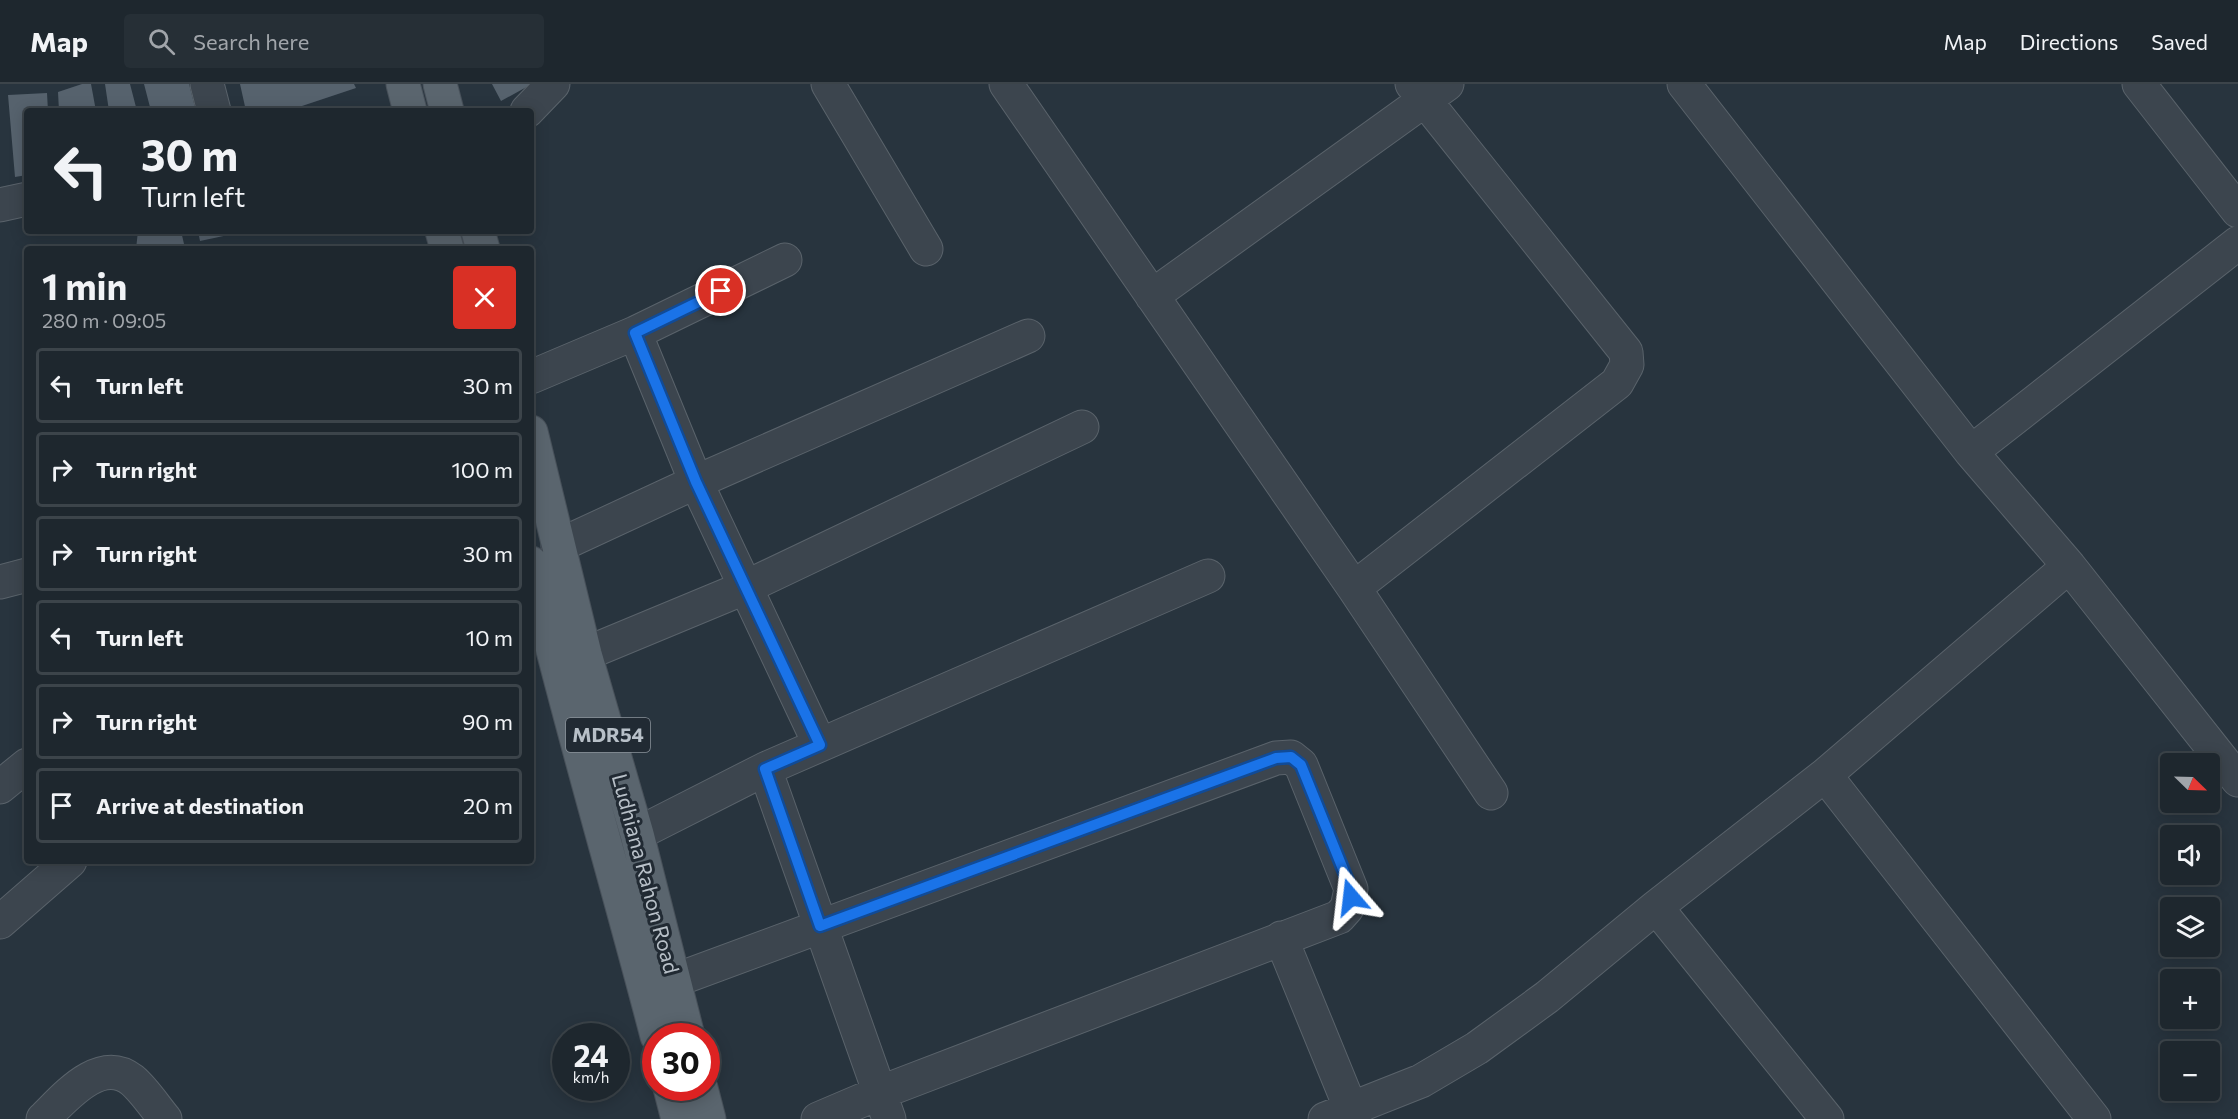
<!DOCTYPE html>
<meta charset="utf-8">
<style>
body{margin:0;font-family:Commissioner,sans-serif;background:#262f36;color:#f1f3f6;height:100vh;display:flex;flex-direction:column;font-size:22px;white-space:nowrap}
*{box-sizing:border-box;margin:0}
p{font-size:20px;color:#a1a5aa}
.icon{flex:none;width:33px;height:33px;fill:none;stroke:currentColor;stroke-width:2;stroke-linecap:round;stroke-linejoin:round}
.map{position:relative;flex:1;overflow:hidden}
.panel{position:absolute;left:24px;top:162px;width:510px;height:618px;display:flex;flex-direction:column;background:#1e272e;border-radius:6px;box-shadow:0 3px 15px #0003,0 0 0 2px #3c444a}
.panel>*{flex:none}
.guide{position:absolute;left:24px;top:24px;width:510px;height:126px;border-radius:6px;box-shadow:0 3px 15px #0003,0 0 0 2px #3c444a;background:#1e272e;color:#f1f3f6;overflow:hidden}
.needle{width:39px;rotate:113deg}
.controls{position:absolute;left:2160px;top:669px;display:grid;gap:12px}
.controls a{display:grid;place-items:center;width:60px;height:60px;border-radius:6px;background:#1e272e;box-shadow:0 3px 15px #0003,0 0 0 2px #3c444a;font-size:30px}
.speed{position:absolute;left:552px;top:939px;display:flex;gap:12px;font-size:30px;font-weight:700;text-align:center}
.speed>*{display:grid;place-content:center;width:78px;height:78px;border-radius:50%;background:#1e272e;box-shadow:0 3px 15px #0003,0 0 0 2px #3c444a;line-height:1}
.speed small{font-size:15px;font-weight:400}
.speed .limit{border:9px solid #d22;background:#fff;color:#111}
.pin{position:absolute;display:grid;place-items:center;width:51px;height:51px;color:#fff;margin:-26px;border:3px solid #fff;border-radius:50%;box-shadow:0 2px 6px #0007}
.me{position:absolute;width:66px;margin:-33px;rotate:343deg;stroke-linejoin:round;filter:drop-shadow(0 0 4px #0008)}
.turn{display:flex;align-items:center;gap:21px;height:126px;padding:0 18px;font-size:27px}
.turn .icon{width:78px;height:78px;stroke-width:2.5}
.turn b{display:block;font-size:42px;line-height:51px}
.round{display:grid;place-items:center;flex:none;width:63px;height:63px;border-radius:6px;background:#262f36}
.head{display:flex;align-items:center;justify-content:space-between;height:102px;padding:0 18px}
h1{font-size:36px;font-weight:700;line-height:45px}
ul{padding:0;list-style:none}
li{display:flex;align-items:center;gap:18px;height:75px;margin:0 12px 9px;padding:0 6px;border:3px solid #3c444a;border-radius:6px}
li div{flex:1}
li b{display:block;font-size:22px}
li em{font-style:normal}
header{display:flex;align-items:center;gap:36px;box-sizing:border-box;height:84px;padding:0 30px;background:#1e272e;border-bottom:2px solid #3c444a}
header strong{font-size:28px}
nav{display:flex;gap:33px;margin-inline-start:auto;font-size:21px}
.search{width:420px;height:54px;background:#262f36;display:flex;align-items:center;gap:15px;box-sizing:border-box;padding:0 21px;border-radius:6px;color:#a1a5aa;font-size:22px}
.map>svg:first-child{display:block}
</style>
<header>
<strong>Map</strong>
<div class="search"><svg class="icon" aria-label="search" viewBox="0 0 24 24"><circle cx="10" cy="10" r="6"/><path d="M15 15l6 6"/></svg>Search here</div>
<nav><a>Map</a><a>Directions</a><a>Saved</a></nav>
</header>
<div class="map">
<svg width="2238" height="1035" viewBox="0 0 2238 1035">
<rect width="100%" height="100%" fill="#28343e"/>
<path fill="#56626d" d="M82,0H91L96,27H59L58,8Z
M105,0H130L137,27H109Z
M144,0H189L196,27H151Z
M240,0H354L356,4L287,27H246Z
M492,0H532L501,17Z
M47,9L48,27H27V91L15,93L8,11Z
M393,23L394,27H377V26Z
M138,147H181L184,160L136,165Z
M198,147H232L233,150L200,157Z"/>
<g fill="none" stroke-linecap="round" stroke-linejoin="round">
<g stroke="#5a636b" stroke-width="35">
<path id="minor" d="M207,0L214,27
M828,0L926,165
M1006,0L1354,504L1491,709
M1684,0L1971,368L2069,482L2238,696
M2139,0L2238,127
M527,27L553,0
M0,121L27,115
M1152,212L1447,0
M635,249L696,398L820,661
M531,293L635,249L785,176
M1971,368L2238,159
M558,462L696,398L1028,252
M2069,482L1825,691L2094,1035
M0,498L27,491
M1354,504L1617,299L1627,281L1626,268L1412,0
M585,570L744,504L1082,343
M765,685L889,1035
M0,703L27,681
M637,750L765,685L1208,492
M1656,823L1827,1035
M0,838L70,777
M1281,854L1355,1035
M673,897L1276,674L1291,673L1301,681L1351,805L1347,824L1339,833L879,1009L818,1035
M43,1035C64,1015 99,971 132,996C144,1006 155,1023 165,1035
M1325,1035L1421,997L1477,964L1547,913L1656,823L1825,691"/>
</g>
<g stroke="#48515a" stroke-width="35">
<path id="major" d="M403,0L410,27
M440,0L447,27
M442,147L447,165
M478,147L483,165
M531,348L585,570L637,750L688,952
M531,479C569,638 616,794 657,952
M670,1004L678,1035
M701,1004L709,1035"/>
</g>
<use href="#minor" stroke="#3c454e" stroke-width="33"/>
<use href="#major" stroke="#5a656e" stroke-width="33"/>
</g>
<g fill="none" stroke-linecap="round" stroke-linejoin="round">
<g stroke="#114b97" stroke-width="15">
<path id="route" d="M721,207L635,249L696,398L820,661L765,685L820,842L1276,674L1291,673L1301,681L1351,805V813"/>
</g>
<use href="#route" stroke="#1a73e8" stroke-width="10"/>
</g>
<g text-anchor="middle" stroke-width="6" stroke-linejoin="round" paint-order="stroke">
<rect fill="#212a33" stroke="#8b939b" stroke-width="1.5" x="566" y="634" width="84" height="34" rx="4.5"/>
<g font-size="20" font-weight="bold" fill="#b8c0c8">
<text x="608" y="658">MDR54</text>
</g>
<g font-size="21" fill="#b8c0c8" stroke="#212a33">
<text transform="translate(645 790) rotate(75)" y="7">Ludhiana Rahon Road</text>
</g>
</g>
</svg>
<div class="controls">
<a><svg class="needle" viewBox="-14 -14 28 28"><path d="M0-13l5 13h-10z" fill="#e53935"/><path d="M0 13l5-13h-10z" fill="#a1a5aa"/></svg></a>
<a><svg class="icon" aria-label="sound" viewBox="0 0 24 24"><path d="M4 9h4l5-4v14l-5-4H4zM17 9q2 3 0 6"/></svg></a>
<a><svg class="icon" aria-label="layers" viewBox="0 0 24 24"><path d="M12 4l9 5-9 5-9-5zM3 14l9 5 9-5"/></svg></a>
<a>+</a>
<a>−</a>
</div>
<div class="speed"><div>24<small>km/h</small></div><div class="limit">30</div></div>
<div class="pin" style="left:721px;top:207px;background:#d93025"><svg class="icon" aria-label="arrive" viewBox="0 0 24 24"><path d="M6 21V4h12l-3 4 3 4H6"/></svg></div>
<svg class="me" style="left:1351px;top:813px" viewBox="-20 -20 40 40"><path d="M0-17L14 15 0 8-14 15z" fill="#1a73e8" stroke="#fff" stroke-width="4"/></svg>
<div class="guide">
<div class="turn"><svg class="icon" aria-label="left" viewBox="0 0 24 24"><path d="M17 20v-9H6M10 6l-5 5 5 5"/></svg><div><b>30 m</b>Turn left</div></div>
</div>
<section class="panel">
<div class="head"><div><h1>1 min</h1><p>280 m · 09:05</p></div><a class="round" style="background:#d93025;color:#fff"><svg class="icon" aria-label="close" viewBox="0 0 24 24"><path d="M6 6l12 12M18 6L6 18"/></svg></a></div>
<ul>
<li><svg class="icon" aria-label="left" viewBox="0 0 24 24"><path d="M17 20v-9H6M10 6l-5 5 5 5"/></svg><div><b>Turn left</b></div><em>30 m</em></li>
<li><svg class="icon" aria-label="right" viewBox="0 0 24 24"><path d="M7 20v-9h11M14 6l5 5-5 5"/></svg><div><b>Turn right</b></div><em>100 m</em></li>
<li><svg class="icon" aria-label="right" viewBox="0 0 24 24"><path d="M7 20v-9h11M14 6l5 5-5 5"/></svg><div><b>Turn right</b></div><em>30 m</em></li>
<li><svg class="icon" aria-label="left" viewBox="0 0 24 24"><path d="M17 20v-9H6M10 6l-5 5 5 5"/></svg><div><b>Turn left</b></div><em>10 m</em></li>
<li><svg class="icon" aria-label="right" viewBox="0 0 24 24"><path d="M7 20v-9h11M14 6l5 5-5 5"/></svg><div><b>Turn right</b></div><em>90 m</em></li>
<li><svg class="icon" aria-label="arrive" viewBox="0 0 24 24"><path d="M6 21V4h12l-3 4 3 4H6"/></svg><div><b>Arrive at destination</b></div><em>20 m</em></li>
</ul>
</section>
</div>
